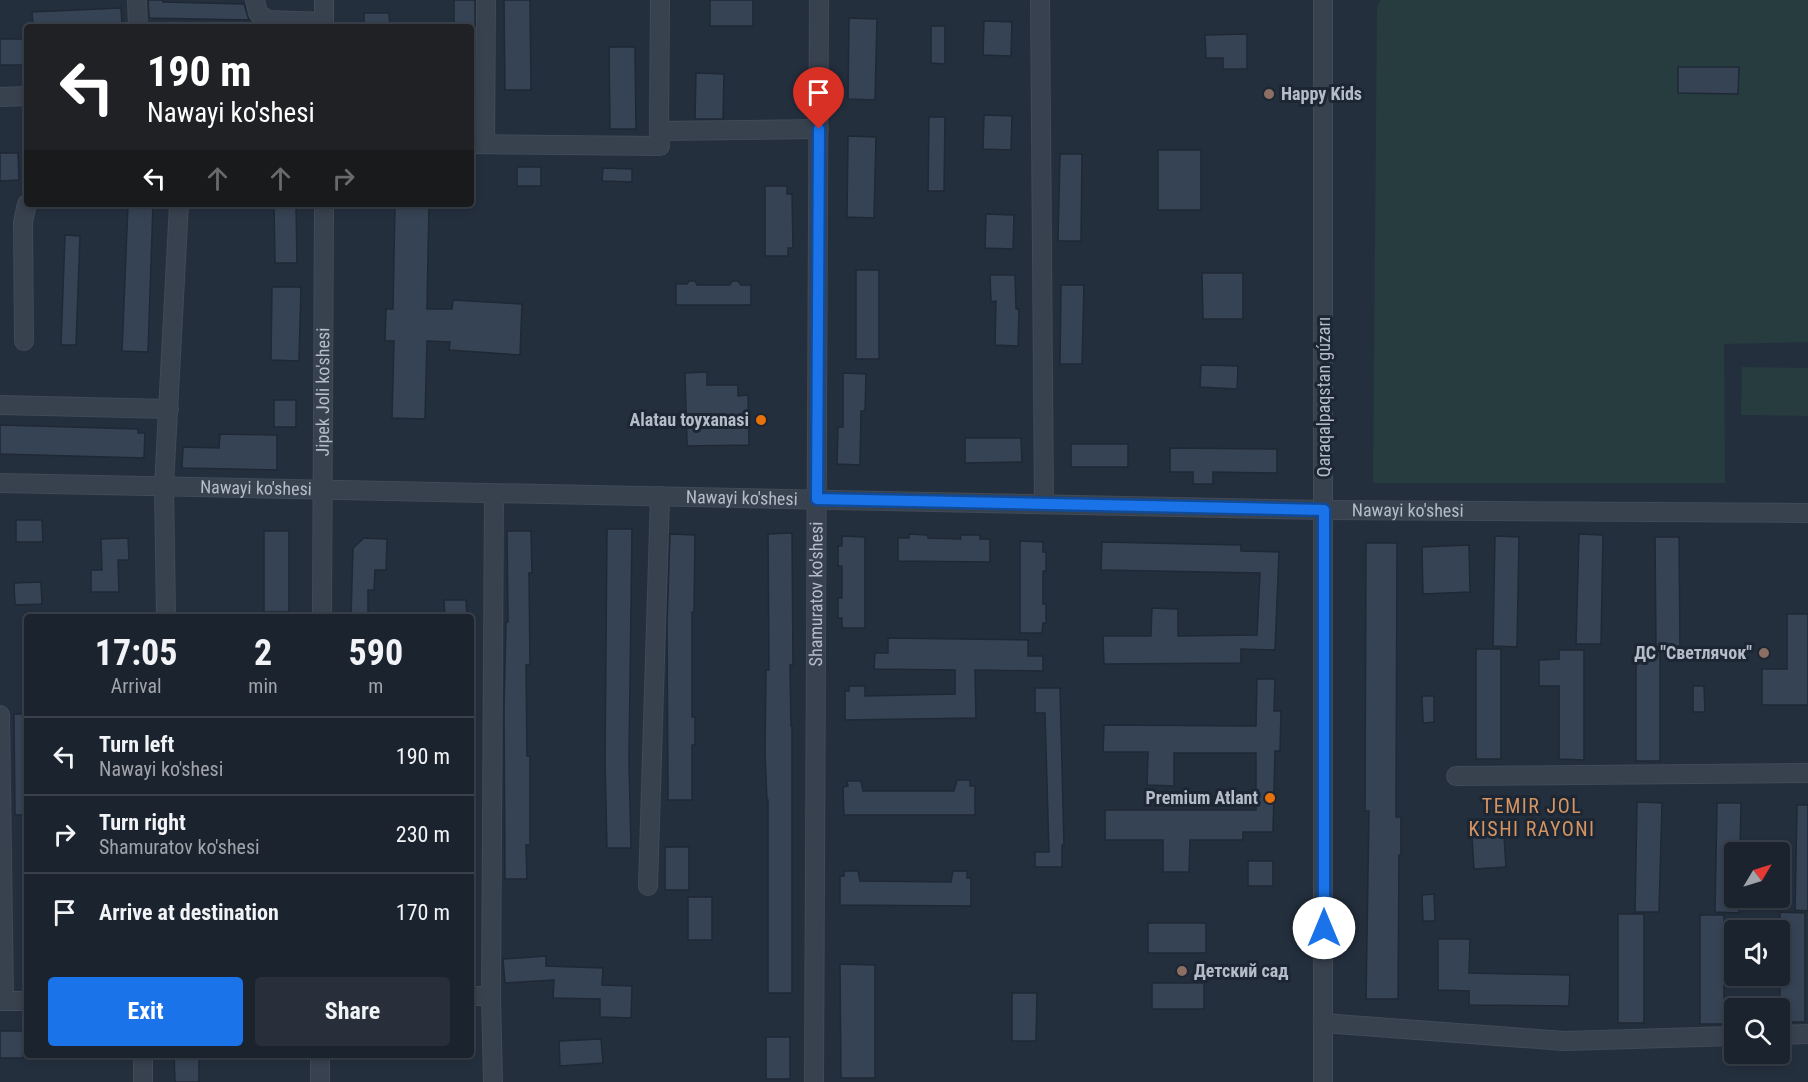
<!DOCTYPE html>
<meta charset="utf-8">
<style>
body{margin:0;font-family:"Roboto Condensed",sans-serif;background:#282f3a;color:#f1f3f6;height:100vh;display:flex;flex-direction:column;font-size:22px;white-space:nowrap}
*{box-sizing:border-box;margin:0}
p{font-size:20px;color:#a0a4aa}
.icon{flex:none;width:33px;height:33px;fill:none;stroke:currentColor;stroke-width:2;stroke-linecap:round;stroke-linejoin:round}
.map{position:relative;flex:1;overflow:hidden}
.sheet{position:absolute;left:24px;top:614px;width:450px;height:444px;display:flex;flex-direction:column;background:#1b232e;border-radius:6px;box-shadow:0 3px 9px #0003,0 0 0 2px #39404a}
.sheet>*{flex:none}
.guide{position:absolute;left:24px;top:24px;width:450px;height:183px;border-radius:6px;box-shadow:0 3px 9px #0003,0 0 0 2px #39404a;background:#202124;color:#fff;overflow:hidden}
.needle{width:39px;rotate:52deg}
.fabs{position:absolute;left:1724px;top:842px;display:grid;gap:12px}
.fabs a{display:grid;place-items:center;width:66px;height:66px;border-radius:6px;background:#1b232e;box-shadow:0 3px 9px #0003,0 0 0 2px #39404a;font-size:30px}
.pin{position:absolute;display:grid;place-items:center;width:51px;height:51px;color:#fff;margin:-62px -26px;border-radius:50% 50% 50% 0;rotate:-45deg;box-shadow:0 0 6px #0007}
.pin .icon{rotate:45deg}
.me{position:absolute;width:66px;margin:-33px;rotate:0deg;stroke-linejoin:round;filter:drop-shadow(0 0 4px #0008)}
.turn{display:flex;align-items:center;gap:21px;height:126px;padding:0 24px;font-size:27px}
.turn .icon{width:78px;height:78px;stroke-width:2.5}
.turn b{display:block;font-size:42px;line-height:51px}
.lanes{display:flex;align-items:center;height:57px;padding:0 24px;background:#0003;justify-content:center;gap:30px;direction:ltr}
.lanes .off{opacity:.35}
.eta{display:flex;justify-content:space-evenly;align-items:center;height:102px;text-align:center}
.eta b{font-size:36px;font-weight:700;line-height:42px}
.action{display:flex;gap:12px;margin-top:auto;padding:12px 24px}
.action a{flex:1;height:69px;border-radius:6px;background:#1a73e8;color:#fff;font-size:24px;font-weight:700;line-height:69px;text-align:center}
.action a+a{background:#282f3a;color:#f1f3f6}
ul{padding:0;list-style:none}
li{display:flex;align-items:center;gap:18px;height:78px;padding:0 24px;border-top:2px solid #39404a}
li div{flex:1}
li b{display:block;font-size:22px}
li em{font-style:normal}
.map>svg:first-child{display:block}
</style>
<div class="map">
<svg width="1808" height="1082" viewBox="0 0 1808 1082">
<rect width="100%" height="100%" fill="#242f3e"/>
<path fill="#263c3f" d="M1381,0H1808V342L1724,344L1725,483H1373L1377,6Z
M1742,367L1808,368V416L1741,415Z"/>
<path fill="#364354" stroke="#1f2835" stroke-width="1.5" d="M148,0H163V2L244,4L249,20L149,18Z
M454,0H475V27H454Z
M504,0H530L531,90H505Z
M710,0H753V26H710Z
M121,8L122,25L33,27L32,12Z
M364,13H389L390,27H364Z
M849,18L877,19L875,100L848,99Z
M984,21L1012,22L1011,56L983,55Z
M931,26H945V64L931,63Z
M1247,34V69H1223V58H1206L1205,35Z
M0,39H27V65H0Z
M609,47H635L636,129H610Z
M1678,67H1739L1738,94L1678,93Z
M696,73L724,74L723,119H695Z
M984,115L1012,116L1011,150L983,149Z
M929,117H945L944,191H928Z
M848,136L876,137L874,218L847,217Z
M1158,150H1201V210H1158Z
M0,153H18L19,180L0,181Z
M1060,154H1082L1081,241H1058Z
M517,167H541V186H517Z
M603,168L632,169V182L602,181Z
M765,186H787V194H792L793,248H788V256H765Z
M128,204H153L148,352L122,351Z
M274,204H296L297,263H275Z
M395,204H429L427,309H452L453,300L522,304L520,355L449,350L450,342L427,341L425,419L392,418L394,341H385L386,309H393Z
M986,214L1014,215L1013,249L985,248Z
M65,235L80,236L76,345H61Z
M856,270H879V359H856Z
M1202,273H1243V319H1203Z
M990,275H1015L1016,309H1019L1018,346L995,345L996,301L991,302Z
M689,281H695L697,285H730L732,281H738L741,285H751V305H676V284H687Z
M1061,285H1084L1082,364H1060Z
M272,287H301L299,361L271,360Z
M1201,365L1238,366L1237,389L1200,387Z
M707,372V385H738V396L748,395L749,445L687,446L685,373Z
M843,373L866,374L865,411H861L860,465L837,464L838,427H843Z
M274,400H296V427H274Z
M0,425L138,429V433H145L144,458L0,454Z
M220,434L277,435V470L182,468L183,447L219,448Z
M965,438H1021L1022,462L965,463Z
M1071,444H1128V467H1071Z
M1170,448L1277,449V473L1213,472V484H1193V472H1170Z
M16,520H42L43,542H16Z
M607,529H632L629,760L631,848H607L605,761Z
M264,531H289V612H264Z
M507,531H531L532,573H529L530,665H526L527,756H530V845H526L527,879H505L504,709L506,622H508Z
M792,533L793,665H790L791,726H792V993H768V800H767L765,753L766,670H769L768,534Z
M670,534L695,535L694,612H692V717H695V745H692V800H668L667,625Z
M909,534L928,535V538L961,539L960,535H980V539H990V562L898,561V538H909Z
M1579,534L1603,535L1601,644H1576Z
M842,536L865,537V628H842V618H838V598H842V566H838V546H842Z
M1495,536L1519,537L1517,647L1493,646Z
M1655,537H1679L1680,646L1656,647Z
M128,538L129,560H118L119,592H91V570H102L101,539Z
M364,538L387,539L386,570H375L374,590H368V616H351L353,548Z
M1020,541L1043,542V552H1046V571H1043V604H1046V623H1043L1042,633H1020Z
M1102,542L1241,545V551L1279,552L1275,650L1241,649V663L1104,664L1103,636H1151L1152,608L1178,609V636L1257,635L1260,573L1101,570Z
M1366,543H1397L1396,817H1401V855H1399L1398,999H1366L1369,811H1365Z
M1469,545L1470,592L1423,594L1422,547Z
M41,582L42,604L15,605L14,583Z
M444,600H466L467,616H445Z
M1787,614H1808V705H1762V669H1787Z
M888,638L1028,640V656H1043V671L975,670L976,718L845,720V691H849V686H865V696L955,694V670L874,669L875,653H888Z
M1476,649H1501V759H1476Z
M1559,650H1584V760L1559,759V686H1539V660L1559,659Z
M1636,651H1660V761H1636Z
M1257,679H1275L1274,711H1281L1280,751H1275L1273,832H1243V840H1190L1189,872H1163V840H1105V810H1256V753H1174V786L1147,785L1148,752H1103L1104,725L1256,726Z
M1693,686H1704L1705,712H1693Z
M1035,688H1060L1064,845H1062V867H1035V852H1049L1045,713H1035Z
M1422,696H1434V722L1423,723Z
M14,714H27V815H15Z
M957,780H970V786H975V815H844L843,787L848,786L847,781H861L863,791H954Z
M1637,802L1662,803L1659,912H1635Z
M1717,803H1741L1740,852H1734V897H1740L1739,913L1715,912Z
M1797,805H1808V911L1795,910Z
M1503,819L1506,867L1474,869L1471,820Z
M665,847H689V890H665Z
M1248,861H1273V886H1248Z
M844,871H858L860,881L951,882L953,871H967V878H971V906L840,905V876H844Z
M1434,894L1435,921H1423L1422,895Z
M688,897H712V940H688Z
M1780,912L1805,913V1022H1780Z
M1618,914H1644V1023H1618Z
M1700,915H1724V1024H1700Z
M1148,923H1206V953H1148Z
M1438,939H1470L1469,973L1570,975L1569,1006L1469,1005V991L1438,990Z
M546,956V966L603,968L602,985L632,986L631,1018L600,1017V999L553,998L554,980L505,983L503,959Z
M840,964L875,965V1078H841Z
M1152,983H1204V1009H1152Z
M1012,993H1037L1036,1041H1012Z
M0,1031H27V1052H23V1058H0Z
M766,1037H790V1079H766Z
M601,1039L603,1063L560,1066L559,1041Z
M174,1054H199V1082H175Z"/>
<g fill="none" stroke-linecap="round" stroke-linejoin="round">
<g stroke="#414a57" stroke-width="20">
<g id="minor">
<path d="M137,0L138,27"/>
<path d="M255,0L258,13L267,20L324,22"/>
<path d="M1040,0L1044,504"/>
<path d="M1323,0V1082"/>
<path d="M324,27V0"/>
<path d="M0,97L27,96"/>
<path d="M659,131L660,0"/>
<path d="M471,144L660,146L659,131L819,129"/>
<path d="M485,144L486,0"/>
<path d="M24,341L23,222L27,204"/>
<path d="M0,405L169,409"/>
<path id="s1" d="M0,483L1325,510L1808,513"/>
<path d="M166,616L164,486L179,204"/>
<path id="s2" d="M322,616L324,204"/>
<path d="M0,715L4,1001"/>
<path d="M1456,776L1808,773"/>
<path d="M648,886L660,496"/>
<path d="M471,996H491"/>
<path d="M0,1001H27"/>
<path d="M1323,1023L1565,1041L1734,1036"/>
<path d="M1779,1035L1808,1034"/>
<path d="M143,1054V1082"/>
<path d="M320,1082V1054"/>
<path d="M493,1082L491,996L494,493"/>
<path id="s3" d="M814,1082L819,0"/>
</g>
</g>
<use href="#minor" stroke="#38414e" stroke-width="18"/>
</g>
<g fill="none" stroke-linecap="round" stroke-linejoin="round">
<g stroke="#114b97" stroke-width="15">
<path id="route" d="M819,129L817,499L1324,510V928"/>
</g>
<use href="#route" stroke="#1a73e8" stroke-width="10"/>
</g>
<g fill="#8d6e63" stroke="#1d2633" stroke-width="2">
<circle cx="1269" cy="94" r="6"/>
<circle cx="1764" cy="653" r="6"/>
<circle cx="1182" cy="971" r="6"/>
</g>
<g fill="#e8710a" stroke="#1d2633" stroke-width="2">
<circle cx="761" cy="420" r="6"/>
<circle cx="1270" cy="798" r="6"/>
</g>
<g text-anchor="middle" stroke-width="6" stroke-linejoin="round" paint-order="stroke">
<g font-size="18" font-weight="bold" fill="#b4bcc9" stroke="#1d2633" text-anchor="end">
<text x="1281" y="100" text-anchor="start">Happy Kids</text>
<text x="749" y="426">Alatau toyxanasi</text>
<text x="1752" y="659">ДС "Светлячок"</text>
<text x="1258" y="804">Premium Atlant</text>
<text x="1194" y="977" text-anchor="start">Детский сад</text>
</g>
<g font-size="18" fill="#b4bcc9" stroke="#1d2633">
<text dy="6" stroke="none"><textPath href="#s2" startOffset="224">Jipek Joli ko'shesi</textPath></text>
<text transform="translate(1324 397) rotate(-90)" y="6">Qaraqalpaqstan gúzarı</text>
<text dy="6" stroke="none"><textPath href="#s1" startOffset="256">Nawayi ko'shesi</textPath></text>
<text dy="6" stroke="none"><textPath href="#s1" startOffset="742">Nawayi ko'shesi</textPath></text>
<text dy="6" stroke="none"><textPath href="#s1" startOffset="1408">Nawayi ko'shesi</textPath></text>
<text dy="6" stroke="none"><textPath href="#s3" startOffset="488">Shamuratov ko'shesi</textPath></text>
</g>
<g font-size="20" letter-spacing="1.5" fill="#d59563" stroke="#1d2633">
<text x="1532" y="813">TEMIR JOL<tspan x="1532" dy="23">KISHI RAYONI</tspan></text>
</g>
</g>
</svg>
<div class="fabs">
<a><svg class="needle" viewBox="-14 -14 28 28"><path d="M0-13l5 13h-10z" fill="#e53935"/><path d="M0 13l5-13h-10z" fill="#a0a4aa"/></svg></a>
<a><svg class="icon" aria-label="sound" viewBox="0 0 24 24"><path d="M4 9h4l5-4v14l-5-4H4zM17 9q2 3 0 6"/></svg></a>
<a><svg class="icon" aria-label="search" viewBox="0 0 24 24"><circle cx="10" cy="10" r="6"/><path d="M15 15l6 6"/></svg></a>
</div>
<div class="pin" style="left:819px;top:129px;background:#d93025"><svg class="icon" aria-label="arrive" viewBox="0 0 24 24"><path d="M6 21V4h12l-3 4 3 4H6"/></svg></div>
<svg class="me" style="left:1324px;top:928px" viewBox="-20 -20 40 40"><circle r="19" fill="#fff"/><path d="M0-13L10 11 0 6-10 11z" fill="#1a73e8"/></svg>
<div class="guide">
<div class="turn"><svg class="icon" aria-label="left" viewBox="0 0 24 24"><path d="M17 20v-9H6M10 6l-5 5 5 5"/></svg><div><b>190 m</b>Nawayi ko'shesi</div></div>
<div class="lanes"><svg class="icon" aria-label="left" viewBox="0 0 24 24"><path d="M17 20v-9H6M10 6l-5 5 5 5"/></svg><svg class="icon off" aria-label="ahead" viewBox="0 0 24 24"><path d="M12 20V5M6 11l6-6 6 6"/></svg><svg class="icon off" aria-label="ahead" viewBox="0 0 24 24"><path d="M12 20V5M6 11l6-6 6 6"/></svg><svg class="icon off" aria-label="right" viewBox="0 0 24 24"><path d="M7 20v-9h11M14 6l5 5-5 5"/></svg></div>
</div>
<section class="sheet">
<div class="eta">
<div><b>17:05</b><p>Arrival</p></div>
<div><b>2</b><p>min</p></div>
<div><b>590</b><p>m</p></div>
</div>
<ul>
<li><svg class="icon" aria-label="left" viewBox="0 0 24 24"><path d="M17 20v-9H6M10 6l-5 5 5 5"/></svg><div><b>Turn left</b><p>Nawayi ko'shesi</p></div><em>190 m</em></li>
<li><svg class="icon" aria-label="right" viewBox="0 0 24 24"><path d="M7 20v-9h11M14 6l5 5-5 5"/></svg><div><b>Turn right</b><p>Shamuratov ko'shesi</p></div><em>230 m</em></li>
<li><svg class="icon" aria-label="arrive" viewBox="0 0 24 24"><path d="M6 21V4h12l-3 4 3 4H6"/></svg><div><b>Arrive at destination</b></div><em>170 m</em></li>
</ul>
<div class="action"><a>Exit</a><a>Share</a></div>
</section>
</div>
